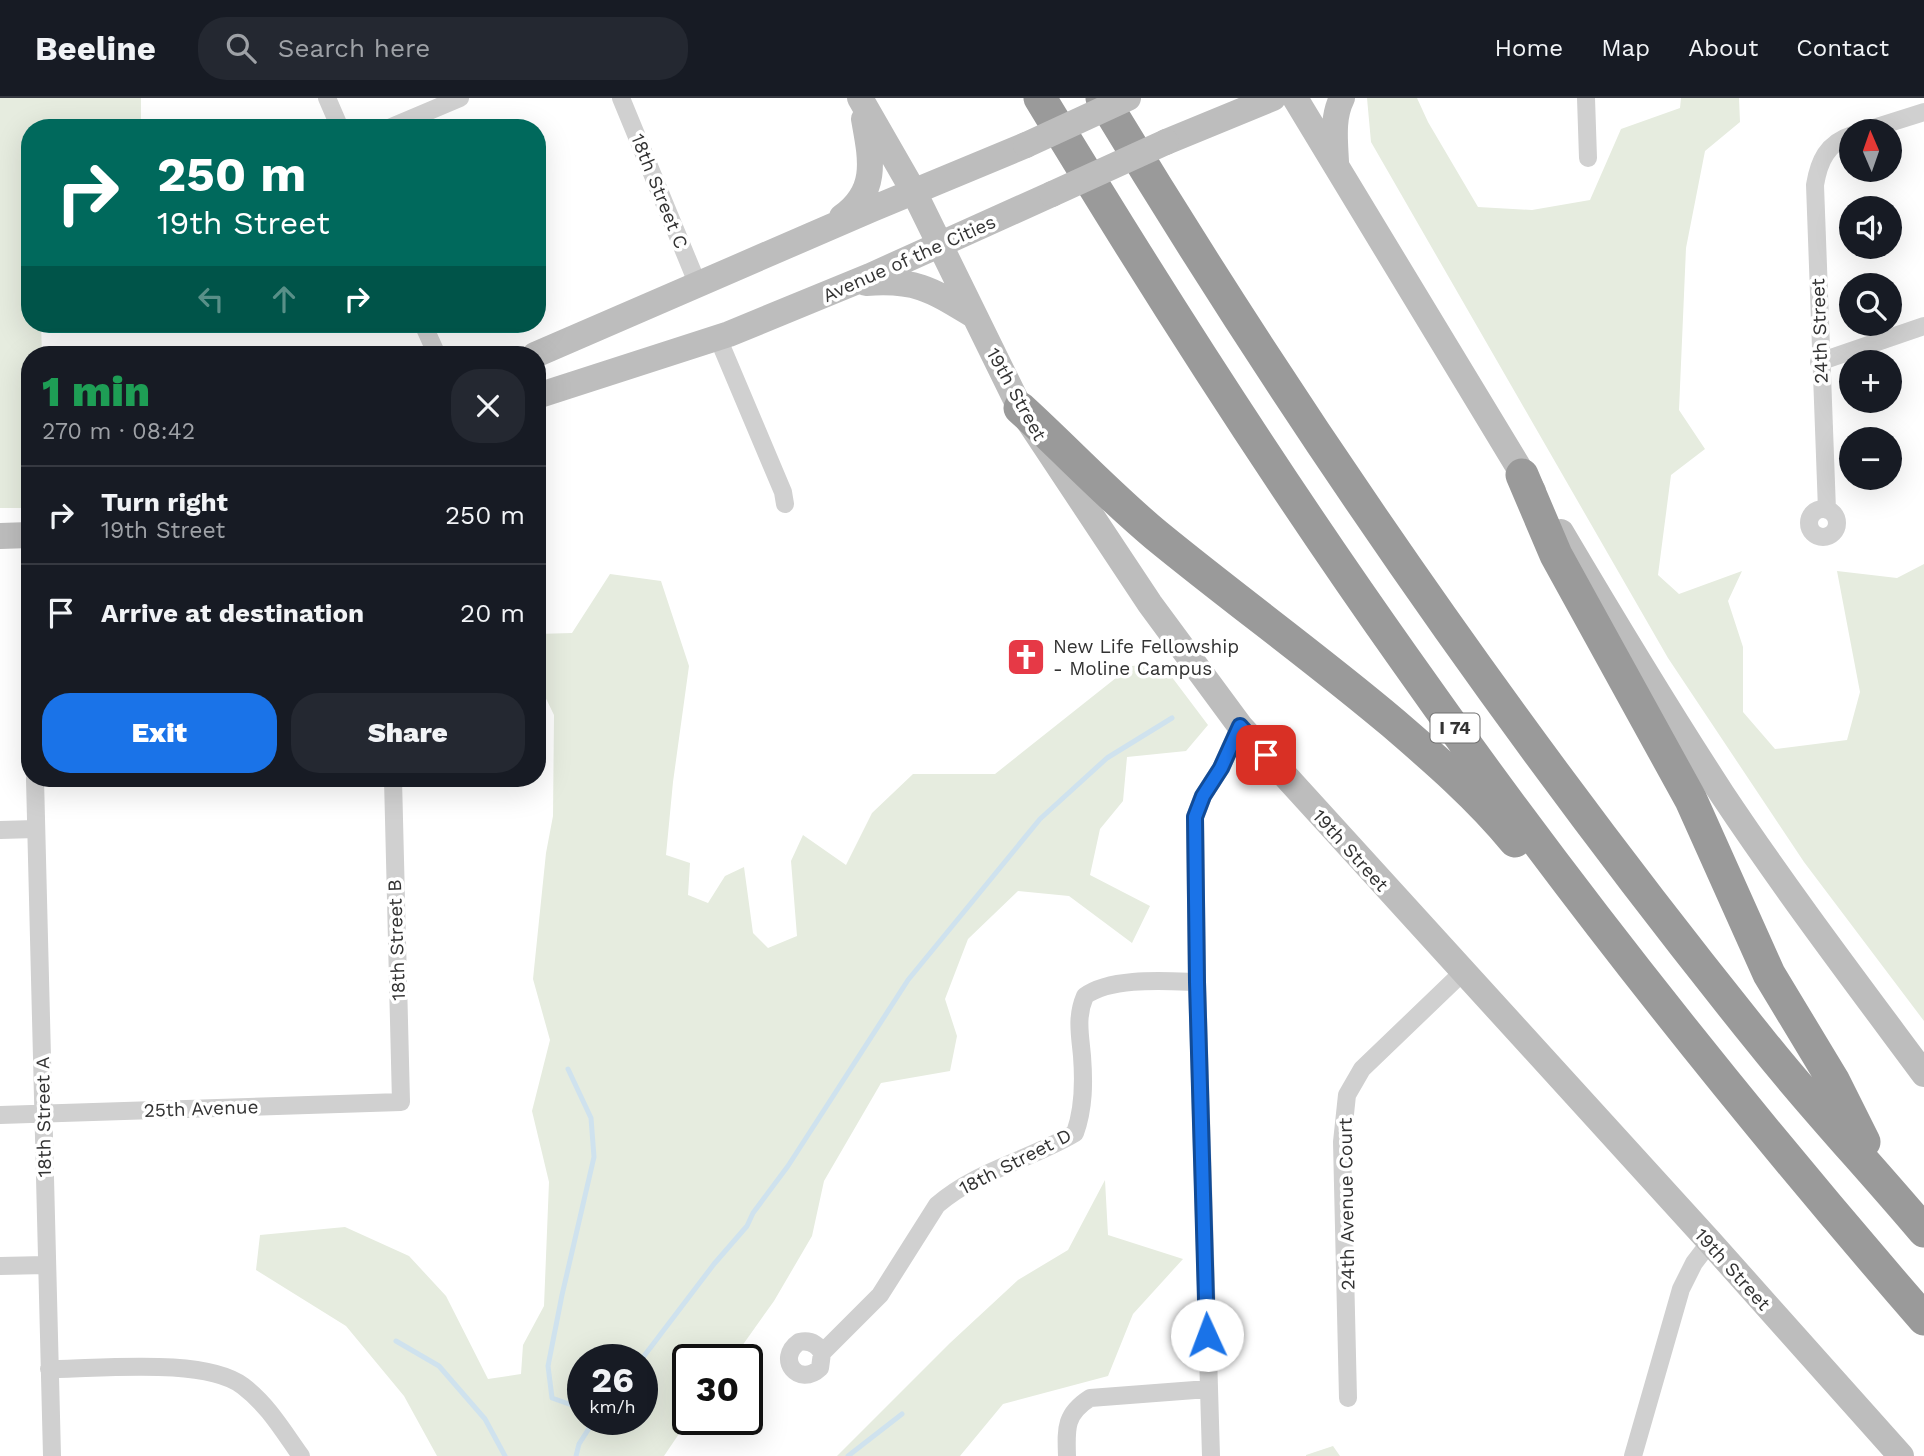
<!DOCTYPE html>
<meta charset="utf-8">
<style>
body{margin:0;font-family:"Work Sans",sans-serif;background:#242831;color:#f1f3f6;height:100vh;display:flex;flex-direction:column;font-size:26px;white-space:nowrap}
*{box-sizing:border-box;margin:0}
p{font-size:23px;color:#9ea1a6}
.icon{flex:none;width:38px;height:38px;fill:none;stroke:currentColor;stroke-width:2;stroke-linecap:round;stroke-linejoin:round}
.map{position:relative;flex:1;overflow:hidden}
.sheet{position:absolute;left:21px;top:248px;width:525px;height:441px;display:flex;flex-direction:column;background:#171b24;border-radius:28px;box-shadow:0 7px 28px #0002}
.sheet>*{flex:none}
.hud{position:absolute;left:21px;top:21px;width:525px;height:214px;border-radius:28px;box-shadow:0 7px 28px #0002;background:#00695c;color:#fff;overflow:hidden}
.needle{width:46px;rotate:358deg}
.buttons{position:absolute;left:1839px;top:21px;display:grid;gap:14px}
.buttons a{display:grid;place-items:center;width:63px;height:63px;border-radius:50%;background:#171b24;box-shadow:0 7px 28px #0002;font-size:35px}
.speed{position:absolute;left:567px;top:1246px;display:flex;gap:14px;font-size:35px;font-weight:700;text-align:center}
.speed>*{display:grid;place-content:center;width:91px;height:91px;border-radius:50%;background:#171b24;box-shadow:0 7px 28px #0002;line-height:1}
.speed small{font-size:18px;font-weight:400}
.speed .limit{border:4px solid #111;border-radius:10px;background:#fff;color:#111}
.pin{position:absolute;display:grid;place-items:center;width:60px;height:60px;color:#fff;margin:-30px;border-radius:14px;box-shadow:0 4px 10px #0006}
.me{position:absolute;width:77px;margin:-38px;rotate:358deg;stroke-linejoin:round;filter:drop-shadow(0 0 5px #0008)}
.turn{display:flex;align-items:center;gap:24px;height:147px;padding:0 21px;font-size:32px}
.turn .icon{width:91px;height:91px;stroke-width:2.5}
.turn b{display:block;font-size:49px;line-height:60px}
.lanes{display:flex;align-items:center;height:66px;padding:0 21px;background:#0003;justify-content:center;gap:35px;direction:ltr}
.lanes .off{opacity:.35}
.round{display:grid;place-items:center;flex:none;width:74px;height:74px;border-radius:28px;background:#242831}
.overview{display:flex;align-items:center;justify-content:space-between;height:119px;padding:0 21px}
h1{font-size:42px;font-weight:800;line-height:52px;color:#1e9e55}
.primary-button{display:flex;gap:14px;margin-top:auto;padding:14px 21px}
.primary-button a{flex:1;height:80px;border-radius:28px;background:#1a73e8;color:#fff;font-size:28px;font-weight:800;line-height:80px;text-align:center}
.primary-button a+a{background:#242831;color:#f1f3f6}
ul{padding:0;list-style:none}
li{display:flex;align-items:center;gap:21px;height:98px;padding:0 21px;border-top:2px solid #363941}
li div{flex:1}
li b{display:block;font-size:26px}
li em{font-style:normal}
header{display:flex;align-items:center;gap:42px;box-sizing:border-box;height:98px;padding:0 35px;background:#171b24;border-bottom:2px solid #363941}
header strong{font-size:33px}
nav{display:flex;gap:38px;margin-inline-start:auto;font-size:24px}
.search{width:490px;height:63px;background:#242831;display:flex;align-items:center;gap:18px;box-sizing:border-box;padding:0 24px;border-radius:28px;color:#9ea1a6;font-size:26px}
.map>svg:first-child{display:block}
</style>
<header>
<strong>Beeline</strong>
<div class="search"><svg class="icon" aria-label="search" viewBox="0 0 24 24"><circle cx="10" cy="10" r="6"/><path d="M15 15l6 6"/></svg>Search here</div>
<nav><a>Home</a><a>Map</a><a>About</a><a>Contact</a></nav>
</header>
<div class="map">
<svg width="1924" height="1358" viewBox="0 0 1924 1358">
<rect width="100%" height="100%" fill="#fff"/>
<path fill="#e6ecdf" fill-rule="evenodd" d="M0,0H141V30H30V226H41L42,257H30V410H0Z
M1367,0H1417L1428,24L1478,109L1532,112L1590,102L1621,31L1680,10L1681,0H1739L1740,24L1705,53L1686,150L1679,312L1705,351L1671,377L1658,477L1679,496L1742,473L1728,503L1743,549V614L1775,651L1847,642L1860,594L1837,473L1897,480L1924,466V923L1804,764L1668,560L1371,44Z
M610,476L661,483L689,568L673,684L666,757L690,765L688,797L708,805L725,778L744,769L753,835L768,850L797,838L791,763L803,737L846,767L872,715L913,676H995L1131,568L1162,566L1208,627L1186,653L1127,659L1123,703L1100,731L1090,777L1150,808L1132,845L1069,798L1018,793L968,841L945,901L957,938L950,973L881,985L824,1083L812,1138L774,1203L732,1262H688L689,1321L664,1358H437L404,1298L346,1228L256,1172L260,1137L345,1129L409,1158L446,1198L488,1281L521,1276L523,1247L544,1208L549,1084L532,1013L550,942L533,881L546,755L553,718L554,617L537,582V536L572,535ZM583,1262H642V1321H583Z
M1105,1082L1108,1137L1183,1161L1133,1216L1108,1278L1003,1306L960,1358H837L950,1245L1018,1182L1068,1152Z
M1333,1348L1340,1358H1306V1357Z"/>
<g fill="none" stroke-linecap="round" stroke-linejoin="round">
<path stroke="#cfe2ee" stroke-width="5" d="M568,971L591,1020L594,1059L562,1197L548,1268L552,1300L583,1311
M396,1243L439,1268L485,1321L505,1358
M641,1262L714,1166L747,1128L753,1115L788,1068L908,882L1040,721L1107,660L1172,620
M576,1358L579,1346L595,1321
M848,1358L902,1316"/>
<path stroke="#d0d0d0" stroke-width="18" d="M327,0L340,30
M621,0L698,187
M1586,0L1588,60
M389,30L460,0
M1864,33L1924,14
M423,226L437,257
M718,240L783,394L785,406
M1819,264L1924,228
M1809 425a14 14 0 1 1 28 0a14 14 0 1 1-28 0Z
M1827,412L1815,87C1819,63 1827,45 1852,37
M35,681L52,1358
M0,732L36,731
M0,1017L401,1004L393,681
M0,1168L46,1167
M822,1255L820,1270C799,1290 775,1261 799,1244C809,1242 817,1245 822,1255L880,1197L937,1107C977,1072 1030,1062 1075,1035C1084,1010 1084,984 1082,958C1080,936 1076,919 1085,898C1111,879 1165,883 1197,884
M49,1271C99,1271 205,1259 243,1288C268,1307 283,1333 301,1358
M1348,1300L1342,1044L1347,997L1362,971L1463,874
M1067,1358C1066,1330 1065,1316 1090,1300L1208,1291
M1211,1358L1197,884L1195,719L1203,698L1221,670L1240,628
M1633,1358L1681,1191L1694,1165L1710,1144"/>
<path stroke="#bdbdbd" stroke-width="26" d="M860,0L914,94L1020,310L1150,506L1240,628L1710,1144L1901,1358
M1295,0L1533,393
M1166,44L1273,0
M1336,64C1335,42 1332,20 1342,0
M842,119C879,93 871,60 864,21
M866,185C916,181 932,192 973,217
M535,257L872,111L1026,47
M537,298L729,236L870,178L1052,96
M1561,434C1613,522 1666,610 1722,696C1786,792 1855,883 1924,976
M0,438L30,437"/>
<path stroke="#9a9a9a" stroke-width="33" d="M1040,0C1155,190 1275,378 1404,560C1565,789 1740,1009 1924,1221
M1102,0C1301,329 1522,647 1763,946C1814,1010 1871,1070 1924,1133
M1020,310C1066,352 1108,397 1156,437C1234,501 1316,560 1393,625C1436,662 1479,699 1515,743
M1522,377L1556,457L1691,702L1769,876L1833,982L1864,1044"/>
<path stroke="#bdbdbd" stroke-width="26" d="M1026,47L1128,0
M1052,96L1166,44"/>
</g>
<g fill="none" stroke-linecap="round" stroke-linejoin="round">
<g stroke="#114b97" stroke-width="18">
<path id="route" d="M1207,1237L1197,884L1195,719L1203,698L1221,670L1240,628L1266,657"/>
</g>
<use href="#route" stroke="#1a73e8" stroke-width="12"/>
</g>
<defs>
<g id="church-square" transform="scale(2.0125)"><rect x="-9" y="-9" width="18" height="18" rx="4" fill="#e63946" stroke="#fff"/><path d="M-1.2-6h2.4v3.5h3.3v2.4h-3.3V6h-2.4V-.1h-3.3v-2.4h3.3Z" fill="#fff"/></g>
</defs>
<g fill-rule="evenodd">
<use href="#church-square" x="1026" y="559"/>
</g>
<g text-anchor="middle" stroke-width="7" stroke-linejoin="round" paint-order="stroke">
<rect fill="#fff" stroke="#707070" stroke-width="2" x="1430.5" y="615.5" width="49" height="29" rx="5"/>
<g font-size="18" font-weight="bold" fill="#333">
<text x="1455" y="636">I 74</text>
</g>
<g font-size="19" fill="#333" stroke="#fff">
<text transform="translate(660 93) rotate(68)" y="7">18th Street C</text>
<text transform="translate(909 160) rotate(-24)" y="7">Avenue of the Cities</text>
<text transform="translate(1819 233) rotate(-92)" y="7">24th Street</text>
<text transform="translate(1017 296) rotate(61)" y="7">19th Street</text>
<text transform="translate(1351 752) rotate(48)" y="7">19th Street</text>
<text transform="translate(396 842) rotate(-92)" y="7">18th Street B</text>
<text transform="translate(201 1010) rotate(-2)" y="7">25th Avenue</text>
<text transform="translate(43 1019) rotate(-91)" y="7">18th Street A</text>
<text transform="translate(1015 1063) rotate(-27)" y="7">18th Street D</text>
<text transform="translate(1346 1106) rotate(-91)" y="7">24th Avenue Court</text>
<text transform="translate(1733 1171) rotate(48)" y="7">19th Street</text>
</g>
<g font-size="19" fill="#333" stroke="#fff" text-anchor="start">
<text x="1053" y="555">New Life Fellowship<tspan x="1053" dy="22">- Moline Campus</tspan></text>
</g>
</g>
</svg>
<div class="buttons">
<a><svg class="needle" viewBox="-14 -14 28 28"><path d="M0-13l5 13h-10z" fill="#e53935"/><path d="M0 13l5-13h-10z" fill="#9ea1a6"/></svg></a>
<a><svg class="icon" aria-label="sound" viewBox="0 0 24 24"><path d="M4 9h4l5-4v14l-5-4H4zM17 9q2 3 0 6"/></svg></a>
<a><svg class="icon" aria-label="search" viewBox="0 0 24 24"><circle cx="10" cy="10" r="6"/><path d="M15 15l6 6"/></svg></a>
<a>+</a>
<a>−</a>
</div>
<div class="speed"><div>26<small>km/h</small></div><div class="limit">30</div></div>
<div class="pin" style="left:1266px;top:657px;background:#d93025"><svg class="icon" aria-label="arrive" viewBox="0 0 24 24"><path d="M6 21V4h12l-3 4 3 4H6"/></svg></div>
<svg class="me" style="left:1207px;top:1237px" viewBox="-20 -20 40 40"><circle r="19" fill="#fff"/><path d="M0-13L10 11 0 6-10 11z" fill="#1a73e8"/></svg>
<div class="hud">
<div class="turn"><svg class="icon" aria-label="right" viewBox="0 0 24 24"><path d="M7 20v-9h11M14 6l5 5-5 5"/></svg><div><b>250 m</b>19th Street</div></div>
<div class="lanes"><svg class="icon off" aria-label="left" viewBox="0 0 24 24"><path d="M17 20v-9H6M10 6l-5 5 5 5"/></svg><svg class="icon off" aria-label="ahead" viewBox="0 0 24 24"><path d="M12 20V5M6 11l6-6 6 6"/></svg><svg class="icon" aria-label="right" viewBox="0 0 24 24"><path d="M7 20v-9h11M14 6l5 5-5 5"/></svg></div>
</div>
<section class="sheet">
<div class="overview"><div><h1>1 min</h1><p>270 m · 08:42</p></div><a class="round"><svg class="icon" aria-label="close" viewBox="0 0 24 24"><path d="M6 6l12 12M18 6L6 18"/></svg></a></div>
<ul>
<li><svg class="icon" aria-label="right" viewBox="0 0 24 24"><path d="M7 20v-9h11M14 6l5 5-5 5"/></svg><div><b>Turn right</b><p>19th Street</p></div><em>250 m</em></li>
<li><svg class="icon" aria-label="arrive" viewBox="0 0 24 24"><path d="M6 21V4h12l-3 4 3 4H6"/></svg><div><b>Arrive at destination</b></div><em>20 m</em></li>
</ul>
<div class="primary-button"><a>Exit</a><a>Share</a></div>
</section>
</div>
